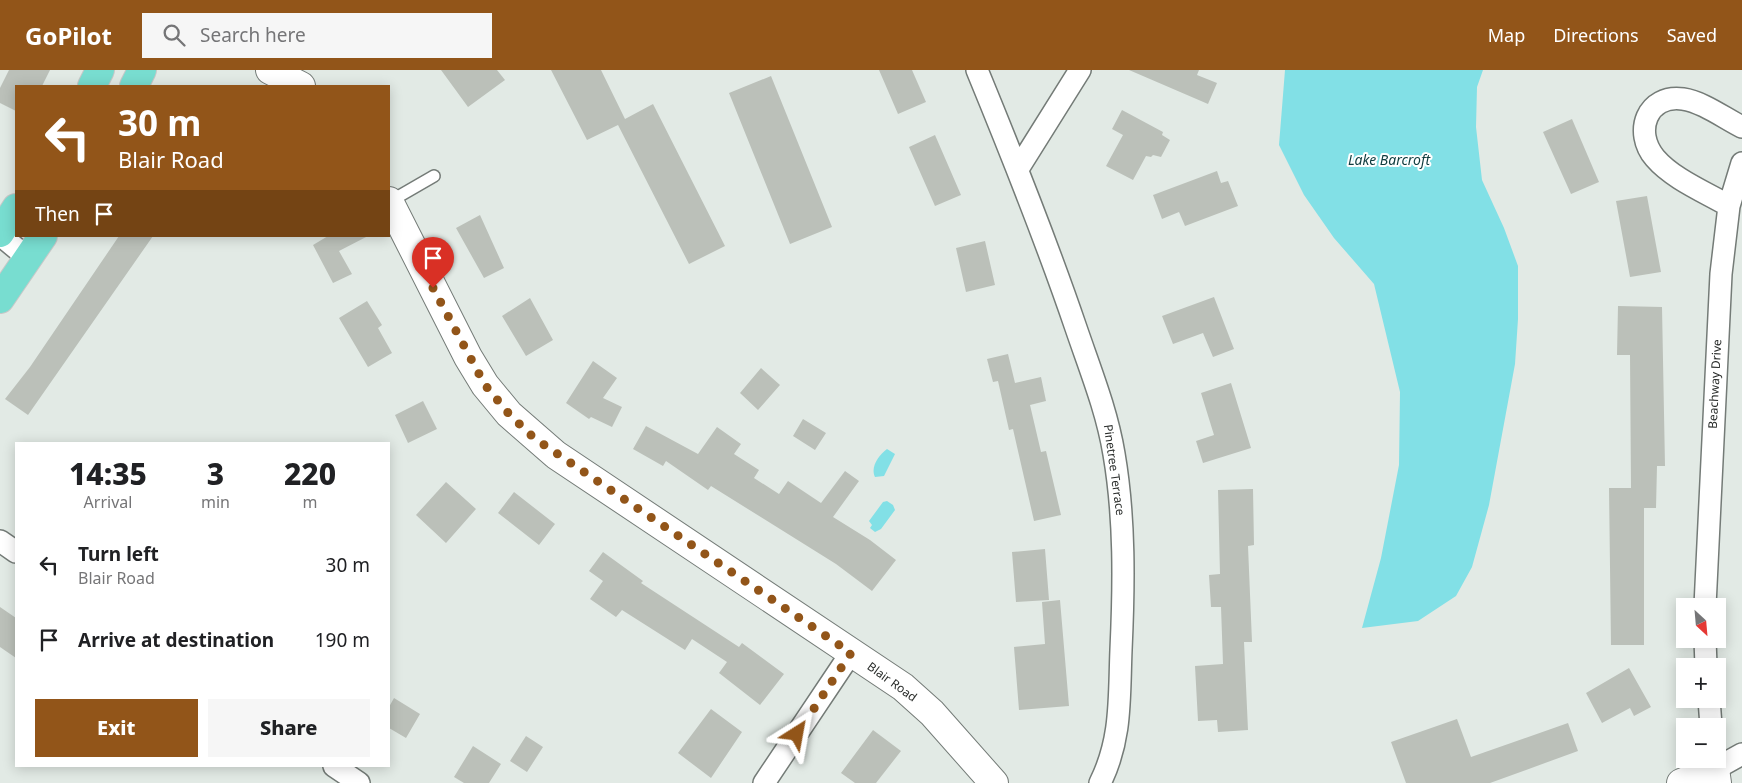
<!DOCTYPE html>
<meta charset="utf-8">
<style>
body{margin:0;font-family:"Noto Sans",sans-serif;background:#f6f6f6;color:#202124;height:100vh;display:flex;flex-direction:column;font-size:19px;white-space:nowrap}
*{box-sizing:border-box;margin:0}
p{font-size:16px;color:#757577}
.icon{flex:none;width:28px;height:28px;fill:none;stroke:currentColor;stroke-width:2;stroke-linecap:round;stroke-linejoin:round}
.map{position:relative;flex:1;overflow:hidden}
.panel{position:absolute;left:15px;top:372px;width:375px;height:325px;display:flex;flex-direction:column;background:#fff;border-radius:0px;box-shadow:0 2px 12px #0003}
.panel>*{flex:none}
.banner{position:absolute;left:15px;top:15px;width:375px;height:152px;border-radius:0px;box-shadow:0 2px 12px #0003;background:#925519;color:#fff;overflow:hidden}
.needle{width:32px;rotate:154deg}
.buttons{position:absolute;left:1676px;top:528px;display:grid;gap:10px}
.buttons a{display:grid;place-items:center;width:50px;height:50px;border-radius:0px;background:#fff;box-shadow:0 2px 12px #0003;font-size:25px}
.pin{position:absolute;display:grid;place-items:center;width:42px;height:42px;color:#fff;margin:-51px -21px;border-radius:50% 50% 50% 0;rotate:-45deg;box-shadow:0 0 5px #0007}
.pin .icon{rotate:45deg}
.me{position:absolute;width:55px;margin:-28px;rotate:34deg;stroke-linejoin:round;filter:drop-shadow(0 0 4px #0008)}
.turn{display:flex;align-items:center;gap:18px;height:105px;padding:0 20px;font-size:22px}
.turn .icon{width:65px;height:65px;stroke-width:2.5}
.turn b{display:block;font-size:35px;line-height:42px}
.then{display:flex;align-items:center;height:48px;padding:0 20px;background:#0003;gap:10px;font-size:19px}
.eta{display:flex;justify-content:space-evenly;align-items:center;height:85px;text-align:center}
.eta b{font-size:30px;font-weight:800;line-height:35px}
.primary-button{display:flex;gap:10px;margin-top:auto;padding:10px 20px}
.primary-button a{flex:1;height:58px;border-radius:0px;background:#925519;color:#fff;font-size:20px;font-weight:800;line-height:58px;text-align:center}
.primary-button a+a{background:#f6f6f6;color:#202124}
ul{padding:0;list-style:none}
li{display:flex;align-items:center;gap:15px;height:75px;padding:0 20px}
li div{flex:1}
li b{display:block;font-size:19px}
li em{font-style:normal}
header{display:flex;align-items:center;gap:30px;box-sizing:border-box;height:70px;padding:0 25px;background:#925519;color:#fff}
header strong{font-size:24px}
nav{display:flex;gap:28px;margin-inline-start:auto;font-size:18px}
.search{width:350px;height:45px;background:#f6f6f6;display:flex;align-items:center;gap:12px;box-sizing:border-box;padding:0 18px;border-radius:0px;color:#757577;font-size:19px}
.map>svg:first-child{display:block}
</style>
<header>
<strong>GoPilot</strong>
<div class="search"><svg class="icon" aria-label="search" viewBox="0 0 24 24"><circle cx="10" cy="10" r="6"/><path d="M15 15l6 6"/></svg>Search here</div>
<nav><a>Map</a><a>Directions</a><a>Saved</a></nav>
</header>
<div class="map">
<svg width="1742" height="713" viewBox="0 0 1742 713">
<rect width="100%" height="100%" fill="#e2eae5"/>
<path fill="#82e0e6" d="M1285,0H1483L1477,17L1476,57L1482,110L1504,158L1518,196V249L1515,294L1489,435L1472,497L1456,526L1418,551L1362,558L1381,488L1399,395L1400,322L1374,214L1334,168L1304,125L1279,75Z
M887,379L895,384L884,406L875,407C870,397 879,385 887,379Z
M887,431L893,435L895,440L881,459L875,462L870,458L872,455L869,451L883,432Z"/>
<path fill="#bbc0b9" d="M9,0H50L42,16H16V41L0,33V18Z
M441,0H497L505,10L468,37Z
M551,0H601L625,49L653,34L725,176L689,194L618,55L587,70Z
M879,0H912L926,32L898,44Z
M1129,0H1199L1197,5L1217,13L1208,34Z
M771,6L832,157L790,174L729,23Z
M1122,40L1163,62L1162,65L1170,70L1161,87L1153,85L1151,87L1146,86L1133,110L1106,96L1123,65L1112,59Z
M1572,49L1599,112L1571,124L1543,62Z
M935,65L961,125L935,136L909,77Z
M1217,101L1221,113L1228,111L1238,136L1185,156L1179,142L1162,149L1153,125Z
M1647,126L1661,202L1630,207L1616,131Z
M480,145L504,198L484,208L456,158Z
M119,166H153L28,345L5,329L30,297Z
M328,166H368L339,181L352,204L333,213L313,175Z
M985,171L995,215L966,222L956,178Z
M1214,227L1234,279L1213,287L1203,263L1173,274L1162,246Z
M530,228L553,270L526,286L502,246Z
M367,231L382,255L378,258L392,283L368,297L339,248Z
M1618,236L1662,237L1665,396H1657L1656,438H1644V575H1611L1609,418H1631L1630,285H1617Z
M1008,284L1015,313L1041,307L1046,331L1030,335L1041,382L1046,381L1061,445L1034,451L1013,359L1009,360L998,311L993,312L987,289Z
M593,291L617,308L603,328L622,337L612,357L591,347L589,349L566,333Z
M761,298L780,315L758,340L740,323Z
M1231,313L1251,378L1203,393L1196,371L1214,365L1201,323Z
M423,331L437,359L408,373L395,345Z
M803,349L826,363L815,380L793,366Z
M646,356L698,384L717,357L741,374L734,384L759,400L754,408L779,424L788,411L821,433L845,401L859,411L833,447L870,470L896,490L872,521L836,494L711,416L708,420L666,391L663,396L633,379Z
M446,412L476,439L446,473L416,445Z
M1253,419L1254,475L1248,476L1252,572H1244L1248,660L1218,662L1217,650L1198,651L1195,596L1223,594L1221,537H1211L1209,505L1220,504L1218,420Z
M514,422L555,454L539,475L498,443Z
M1045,479L1049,530L1016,532L1012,482Z
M603,482L643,511L641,513L739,577L742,573L784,604L760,635L719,603L727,592L692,569L685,580L622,540L616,547L590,529L603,511L589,501Z
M1060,530L1069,636L1019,640L1014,577L1045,574L1042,532Z
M0,537L16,548V588L0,577Z
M1629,598L1651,637L1634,646L1630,638L1602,653L1586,623Z
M394,628L420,644L406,668L389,658V637Z
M711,639L742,662L711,708L678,683Z
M1457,649L1471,687L1568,653L1578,681L1490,713H1406L1391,672Z
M873,660L901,681L876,713H855L841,703Z
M526,666L543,677L527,702L510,691Z
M473,676L501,694L489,713H464L454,707Z"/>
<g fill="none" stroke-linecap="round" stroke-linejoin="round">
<g stroke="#747b77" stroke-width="14">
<path id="service" d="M389,132L434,106"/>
</g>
<g stroke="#747b77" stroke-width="24">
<path id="minor" d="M977,0C1012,85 1046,170 1076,258C1090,299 1107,341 1114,384C1125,448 1124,515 1121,580C1119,628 1122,669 1100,713
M1018,99L1080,0
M1729,136C1705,122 1673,109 1655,88C1633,62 1647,24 1683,29C1703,32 1724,48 1742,57
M0,165L28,188
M0,471L16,482
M1705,536L1721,204L1729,136L1742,93
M1705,569L1706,596
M1709,629L1711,656
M1714,689L1715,699L1742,684
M334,696L359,713
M764,713L851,583"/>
</g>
<g stroke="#747b77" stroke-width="30">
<path id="tertiary" d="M270,0L301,16
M389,131L468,287L485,315L509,344L556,385L903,617L932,643L994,713
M1681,713L1715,699L1717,713"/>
</g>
<g stroke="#c7c8c8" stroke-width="30">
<path id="primary" d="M92,16L100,0
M134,16L142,0
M0,163L16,138
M0,229L43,166"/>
</g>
<use href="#service" stroke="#fff" stroke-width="11"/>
<use href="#minor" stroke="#fff" stroke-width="21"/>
<use href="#tertiary" stroke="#fff" stroke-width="28"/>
<use href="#primary" stroke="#78ddd0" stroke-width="28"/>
</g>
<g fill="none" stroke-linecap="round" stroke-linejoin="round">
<path stroke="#925519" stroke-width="9" stroke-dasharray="0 16.2" d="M433,218L485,315L509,344L534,368L851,583L797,664"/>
</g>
<g text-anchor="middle" stroke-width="4" stroke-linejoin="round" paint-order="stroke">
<g font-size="12" fill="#292c2a" stroke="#fff">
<text transform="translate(1715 314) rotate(-87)" y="4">Beachway Drive</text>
<text transform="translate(1114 400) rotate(82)" y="4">Pinetree Terrace</text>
<text transform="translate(892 612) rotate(36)" y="4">Blair Road</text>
</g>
<g font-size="14" font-style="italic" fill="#0f3c3f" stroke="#fff">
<text x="1389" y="95">Lake Barcroft</text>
</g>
</g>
</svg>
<div class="buttons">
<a><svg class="needle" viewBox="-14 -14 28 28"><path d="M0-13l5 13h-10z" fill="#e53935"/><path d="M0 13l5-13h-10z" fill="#757577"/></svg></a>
<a>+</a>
<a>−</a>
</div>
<div class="pin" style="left:433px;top:218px;background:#d93025"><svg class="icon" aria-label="arrive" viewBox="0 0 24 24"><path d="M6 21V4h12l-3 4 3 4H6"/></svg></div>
<svg class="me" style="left:797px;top:664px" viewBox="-20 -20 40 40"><path d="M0-17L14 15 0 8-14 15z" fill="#925519" stroke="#fff" stroke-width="4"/></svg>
<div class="banner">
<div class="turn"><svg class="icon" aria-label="left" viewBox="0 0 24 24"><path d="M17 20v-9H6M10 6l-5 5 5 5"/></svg><div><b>30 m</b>Blair Road</div></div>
<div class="then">Then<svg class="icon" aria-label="arrive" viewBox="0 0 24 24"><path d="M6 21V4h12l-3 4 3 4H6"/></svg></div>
</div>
<section class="panel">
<div class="eta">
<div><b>14:35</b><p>Arrival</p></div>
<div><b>3</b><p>min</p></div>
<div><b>220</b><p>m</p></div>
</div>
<ul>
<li><svg class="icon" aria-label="left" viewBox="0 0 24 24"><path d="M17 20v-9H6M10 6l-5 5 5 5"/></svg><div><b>Turn left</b><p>Blair Road</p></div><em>30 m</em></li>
<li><svg class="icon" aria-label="arrive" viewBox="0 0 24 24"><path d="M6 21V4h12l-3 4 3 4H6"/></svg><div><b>Arrive at destination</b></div><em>190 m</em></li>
</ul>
<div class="primary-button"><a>Exit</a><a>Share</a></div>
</section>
</div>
